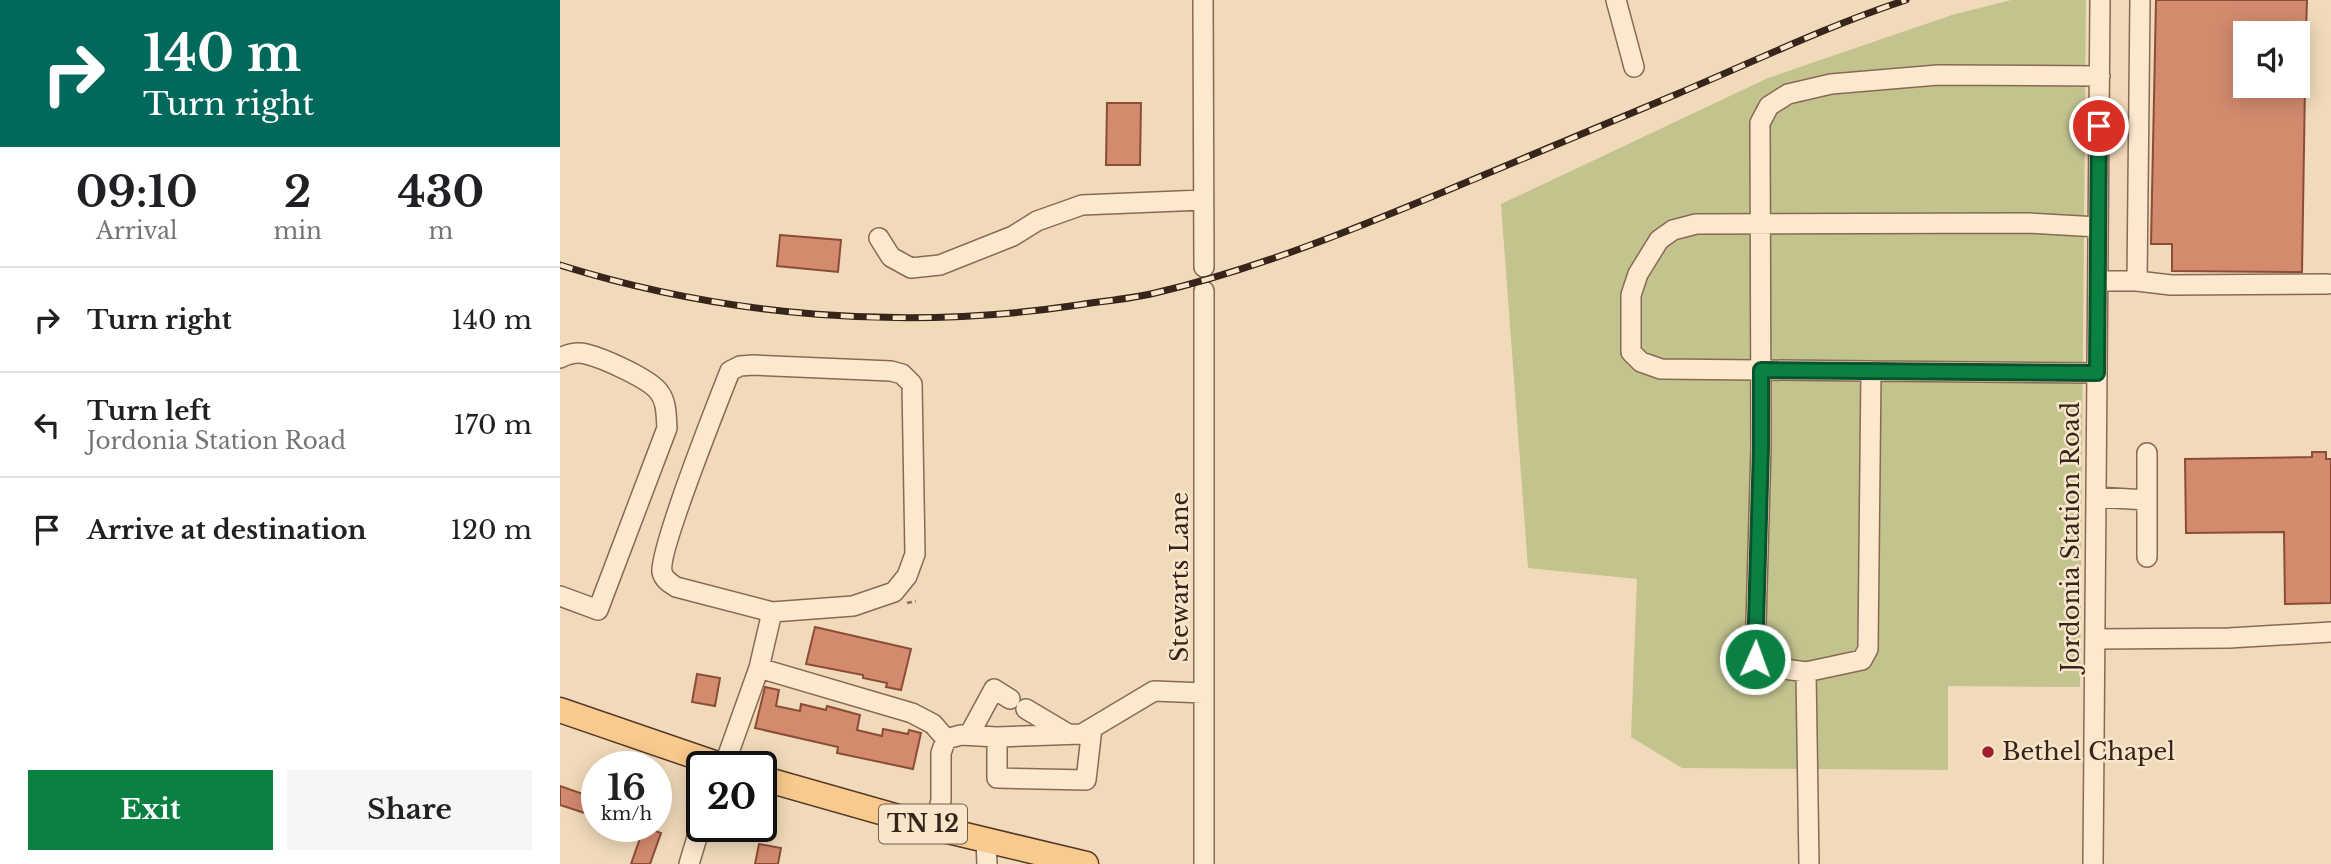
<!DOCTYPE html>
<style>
body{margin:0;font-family:"Libre Baskerville",serif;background:#f6f6f6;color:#202124;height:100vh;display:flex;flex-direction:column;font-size:26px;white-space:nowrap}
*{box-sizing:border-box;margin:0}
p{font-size:23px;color:#757577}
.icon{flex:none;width:38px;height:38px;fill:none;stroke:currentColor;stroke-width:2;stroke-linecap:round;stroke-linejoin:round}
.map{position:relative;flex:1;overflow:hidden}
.side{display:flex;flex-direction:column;background:#fff;width:560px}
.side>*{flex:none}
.top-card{background:#00695c;color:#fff;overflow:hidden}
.fabs{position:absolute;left:1673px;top:21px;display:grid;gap:14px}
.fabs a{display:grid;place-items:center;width:77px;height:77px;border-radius:0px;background:#fff;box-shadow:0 4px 18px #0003;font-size:35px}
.speed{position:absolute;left:21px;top:751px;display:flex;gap:14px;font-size:35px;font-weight:700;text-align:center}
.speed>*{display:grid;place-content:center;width:91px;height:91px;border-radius:50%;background:#fff;box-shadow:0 4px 18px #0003;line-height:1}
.speed small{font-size:18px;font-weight:400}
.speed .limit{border:4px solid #111;border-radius:10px;background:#fff;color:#111}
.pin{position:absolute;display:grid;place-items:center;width:60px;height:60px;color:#fff;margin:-30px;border:4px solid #fff;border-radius:50%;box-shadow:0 2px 7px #0007}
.me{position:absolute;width:77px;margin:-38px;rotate:2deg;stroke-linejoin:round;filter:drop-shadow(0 0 5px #0008)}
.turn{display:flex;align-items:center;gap:24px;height:147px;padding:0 28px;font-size:32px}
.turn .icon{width:91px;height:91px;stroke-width:2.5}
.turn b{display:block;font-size:49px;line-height:60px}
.eta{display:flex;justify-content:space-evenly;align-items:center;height:119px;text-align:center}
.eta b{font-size:42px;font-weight:700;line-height:49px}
.action{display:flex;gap:14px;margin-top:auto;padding:14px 28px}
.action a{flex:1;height:80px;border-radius:0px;background:#0b8043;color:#fff;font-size:28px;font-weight:700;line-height:80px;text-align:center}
.action a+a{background:#f6f6f6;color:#202124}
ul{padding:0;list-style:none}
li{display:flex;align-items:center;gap:21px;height:105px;padding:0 28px;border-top:2px solid #e0e0e0}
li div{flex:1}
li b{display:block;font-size:26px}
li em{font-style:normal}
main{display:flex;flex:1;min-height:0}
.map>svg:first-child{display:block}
</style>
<main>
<section class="side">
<div class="top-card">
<div class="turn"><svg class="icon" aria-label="right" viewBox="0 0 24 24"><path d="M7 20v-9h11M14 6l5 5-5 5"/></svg><div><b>140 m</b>Turn right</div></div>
</div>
<div class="eta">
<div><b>09:10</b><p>Arrival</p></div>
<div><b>2</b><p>min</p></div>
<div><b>430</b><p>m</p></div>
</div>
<ul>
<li><svg class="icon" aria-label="right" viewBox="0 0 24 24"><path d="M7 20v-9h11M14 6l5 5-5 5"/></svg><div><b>Turn right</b></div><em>140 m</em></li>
<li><svg class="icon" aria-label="left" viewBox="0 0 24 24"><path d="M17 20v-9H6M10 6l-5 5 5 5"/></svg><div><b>Turn left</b><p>Jordonia Station Road</p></div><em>170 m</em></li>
<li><svg class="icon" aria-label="arrive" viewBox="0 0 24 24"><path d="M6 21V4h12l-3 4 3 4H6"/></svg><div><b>Arrive at destination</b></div><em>120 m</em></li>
</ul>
<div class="action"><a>Exit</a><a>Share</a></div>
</section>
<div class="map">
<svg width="1771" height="864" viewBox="0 0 1771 864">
<rect width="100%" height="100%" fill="#f1daba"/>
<path fill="#c3c38e" d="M1451,0H1526L1520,687L1388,686V770L1122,768L1071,737L1077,579L968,568L941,204L1208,78L1392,15Z"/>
<path fill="#d38a6d" stroke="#8a4d37" stroke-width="2" d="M1596,0H1747L1746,33H1685V86H1745L1742,272L1612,271V244H1591Z
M547,103H581L580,165H546Z
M220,235L281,240L278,272L217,266Z
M1752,452H1766V459H1771V603L1725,604L1724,532L1626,533L1625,459L1752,457Z
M255,627L351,649L341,690L326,687L327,683L303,678V675L246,664Z
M137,674L160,678L155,706L132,702Z
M205,687L219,690L216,706L240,711L241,704L266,710L267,706L300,715L297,730L322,736L323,729L348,734L349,730L361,733L353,769L277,753L278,747L195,728Z
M0,786L37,799V817L0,805Z
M84,827L101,833L90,864H71Z
M199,844L221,848L218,864H195Z"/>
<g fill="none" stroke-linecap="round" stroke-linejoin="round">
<g stroke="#896953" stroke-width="22">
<path id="minor" d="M643,0L644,267
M1056,0L1074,67
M319,238L331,257L351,268L380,265L453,236L477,221L522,205L643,200
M1538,281H1577L1611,285L1768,284
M1577,281L1580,0
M0,358C8,354 18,352 26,354C43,358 90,379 99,392C107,402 106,416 107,428L38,610L0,596
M1311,371L1101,369L1081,362L1071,352V295L1078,274L1099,240L1113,230L1136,224L1469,223L1538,227
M1536,497L1587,500V453
M1587,500V557
M1535,639L1669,638L1771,632
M199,668L212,612L116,587C110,583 104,580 102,572C98,552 159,399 170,371L180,366L193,365L331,371L342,374L352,384L355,554L347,576L334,592L293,606L212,612
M1246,672L1203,666L1195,659L1201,447L1200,123L1209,106L1228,94L1271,84L1378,75L1540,76
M466,709L508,734
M409,735L434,689L450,699
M437,737V778L526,780L532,728
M164,766L199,668L352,713L373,724L386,739
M375,827L381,800V753L386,739L401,735L437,737L522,734L594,691L644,693
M426,840L427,864
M129,864L142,821
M644,864V291
M1249,864L1246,672L1302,660L1308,649L1311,371L1537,373
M1533,864L1540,0"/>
</g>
<g stroke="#563828" stroke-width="27">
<path id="major" d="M0,710L163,766
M201,778L384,830L526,864"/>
</g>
<path stroke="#896953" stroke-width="2.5" stroke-dasharray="5 3.5" stroke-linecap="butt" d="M347,603L356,601"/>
<use href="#minor" stroke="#fce8ce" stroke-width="19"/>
<use href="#major" stroke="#f9ca8d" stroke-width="24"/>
<g stroke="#37241a" stroke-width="7">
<path id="rail" d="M0,265C167,317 345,331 518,305C543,301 570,299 595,293C697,269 792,230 888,190C965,158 1041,126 1117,94C1193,62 1267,26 1346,0"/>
</g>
<use href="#rail" stroke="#f8e5ca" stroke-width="4.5" stroke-dasharray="13" stroke-linecap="butt"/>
</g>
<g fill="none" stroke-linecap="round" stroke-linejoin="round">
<g stroke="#07532c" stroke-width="18">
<path id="route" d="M1195,659L1201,447V370L1537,373L1539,126"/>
</g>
<use href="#route" stroke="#0b8043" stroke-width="12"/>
</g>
<circle fill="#9d1e2f" stroke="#f8e5ca" stroke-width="2.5" cx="1428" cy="752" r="7"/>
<g text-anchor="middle" stroke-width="5" stroke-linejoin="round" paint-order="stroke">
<rect fill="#f8e5ca" stroke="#715e4f" stroke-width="2" x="319" y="804.5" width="88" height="39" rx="5"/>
<g font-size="23" font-weight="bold" fill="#37241a">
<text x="363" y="832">TN 12</text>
</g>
<g font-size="24" fill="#37241a" stroke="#f8e5ca">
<text transform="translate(1511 537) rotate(-90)" y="8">Jordonia Station Road</text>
<text transform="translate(620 577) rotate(-90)" y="8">Stewarts Lane</text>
</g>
<g font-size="24" fill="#37241a" stroke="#f8e5ca" text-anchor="start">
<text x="1442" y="760">Bethel Chapel</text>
</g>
</g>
</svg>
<div class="fabs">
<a><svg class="icon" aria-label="sound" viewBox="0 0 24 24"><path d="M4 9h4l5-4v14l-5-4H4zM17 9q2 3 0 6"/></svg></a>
</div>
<div class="speed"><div>16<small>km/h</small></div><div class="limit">20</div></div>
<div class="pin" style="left:1539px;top:126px;background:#d93025"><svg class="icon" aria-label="arrive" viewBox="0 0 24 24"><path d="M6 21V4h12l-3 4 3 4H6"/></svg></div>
<svg class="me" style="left:1195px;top:659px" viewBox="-20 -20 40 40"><circle r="17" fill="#0b8043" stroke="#fff" stroke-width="3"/><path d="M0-11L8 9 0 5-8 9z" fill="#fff"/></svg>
</div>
</main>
